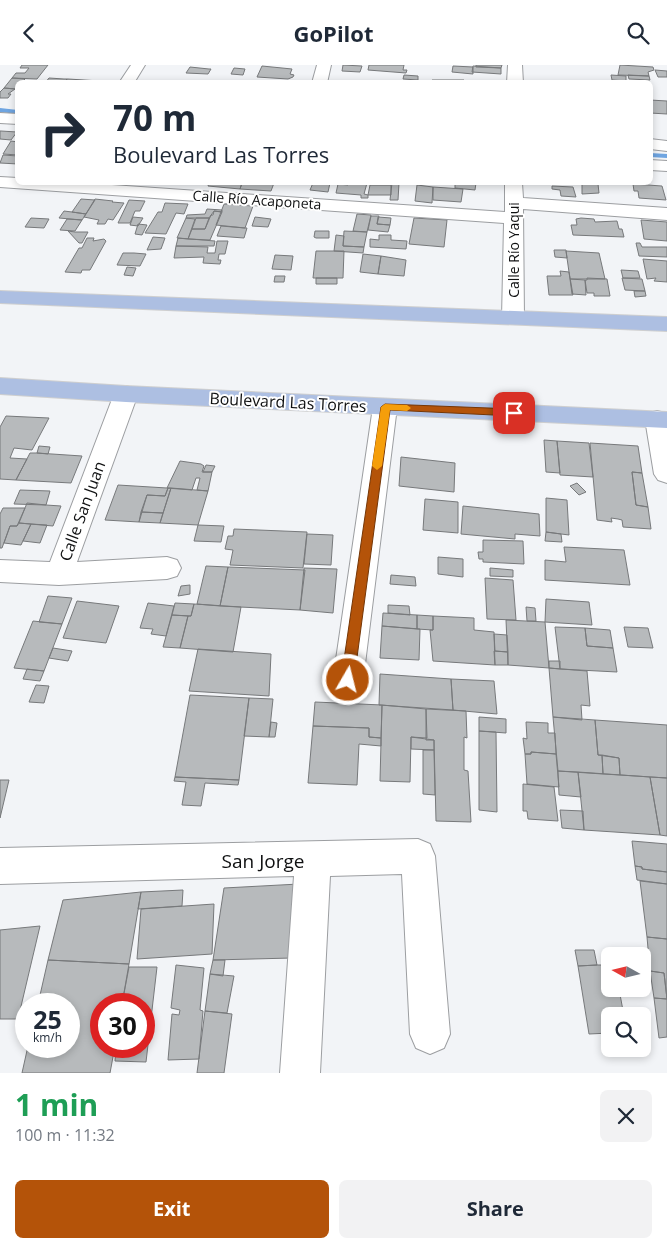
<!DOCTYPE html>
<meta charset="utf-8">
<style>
body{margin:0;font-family:"Open Sans",sans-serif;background:#f2f2f3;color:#1f2937;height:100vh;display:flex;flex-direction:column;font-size:19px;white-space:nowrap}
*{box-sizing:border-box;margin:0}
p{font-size:16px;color:#747a83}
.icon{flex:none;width:28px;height:28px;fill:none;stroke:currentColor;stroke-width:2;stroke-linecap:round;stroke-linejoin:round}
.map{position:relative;height:1008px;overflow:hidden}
.drawer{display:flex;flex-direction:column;background:#fff;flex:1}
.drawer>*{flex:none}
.banner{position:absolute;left:15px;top:15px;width:638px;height:105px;border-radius:8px;box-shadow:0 2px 8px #0003;background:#fff;color:#1f2937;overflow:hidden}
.needle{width:32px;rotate:278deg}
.tools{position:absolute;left:601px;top:882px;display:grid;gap:10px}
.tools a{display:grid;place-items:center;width:50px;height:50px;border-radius:8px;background:#fff;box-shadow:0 2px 8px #0003;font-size:25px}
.speed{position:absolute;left:15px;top:928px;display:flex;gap:10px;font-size:25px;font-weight:700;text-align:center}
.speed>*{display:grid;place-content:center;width:65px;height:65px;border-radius:50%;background:#fff;box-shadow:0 2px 8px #0003;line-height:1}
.speed small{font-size:12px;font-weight:400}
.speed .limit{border:8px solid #d22;background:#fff;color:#111}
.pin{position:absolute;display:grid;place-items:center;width:42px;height:42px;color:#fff;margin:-21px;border-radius:10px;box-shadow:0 2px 8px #0006}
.me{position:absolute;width:55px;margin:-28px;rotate:8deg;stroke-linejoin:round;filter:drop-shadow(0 0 4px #0008)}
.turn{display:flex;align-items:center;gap:18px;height:105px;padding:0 15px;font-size:22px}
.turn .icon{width:65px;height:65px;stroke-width:2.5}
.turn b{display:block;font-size:35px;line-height:42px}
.round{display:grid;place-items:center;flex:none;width:52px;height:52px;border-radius:8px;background:#f2f2f3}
.summary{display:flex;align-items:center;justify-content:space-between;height:85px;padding:0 15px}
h1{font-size:30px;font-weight:700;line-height:38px;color:#1e9e55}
.action{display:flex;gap:10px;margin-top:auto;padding:10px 15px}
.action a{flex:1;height:58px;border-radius:8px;background:#b45309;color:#fff;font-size:20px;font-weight:700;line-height:58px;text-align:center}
.action a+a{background:#f2f2f3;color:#1f2937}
header{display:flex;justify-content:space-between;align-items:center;height:65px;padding:0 15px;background:#fff;font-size:22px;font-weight:700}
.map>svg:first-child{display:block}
</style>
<header><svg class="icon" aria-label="back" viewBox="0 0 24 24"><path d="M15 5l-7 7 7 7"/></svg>GoPilot<svg class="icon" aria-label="search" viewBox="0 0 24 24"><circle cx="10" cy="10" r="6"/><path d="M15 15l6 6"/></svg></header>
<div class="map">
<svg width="667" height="1008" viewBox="0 0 667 1008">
<rect width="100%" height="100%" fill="#f2f4f7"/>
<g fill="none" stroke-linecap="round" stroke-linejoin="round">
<path fill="#6fa5e1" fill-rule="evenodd" d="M0,43L18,45V49L0,47Z
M650,88L667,89V93L650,92Z"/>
</g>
<path fill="#b7babc" stroke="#77797b" d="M22,0H48L37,14L12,13L16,8H25L29,3H20Z
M343,0L362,1L360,7L342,6Z
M369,0H404L403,5H407L406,8L368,5Z
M476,0H502L501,3L476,2Z
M620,0L653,2L654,5L648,7L649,11L618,10Z
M262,1L292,4L290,9L294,10L293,12L288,14L257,12Z
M453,1L473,2V9L452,7Z
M473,1L501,3V9L472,7Z
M190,2L209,4H211L208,9L186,8Z
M234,3L245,4L243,10L231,9Z
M655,5L667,6V12H658Z
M404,10L418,11V15L403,14Z
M611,10L626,11V16L612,15Z
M628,10L649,11L650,15L629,14Z
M12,13L25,14L21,18H18V23L16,24L4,23Z
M49,13L64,14H67L64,18H45Z
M67,14H68L100,16L99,18H64Z
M432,15H464V17H466L432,18Z
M4,23L15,24L8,29H11L8,33H0V27Z
M650,35L667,36V49L650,48Z
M0,66H1L17,67L11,75L0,74Z
M11,76L18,77V90L3,89Z
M3,90L18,91V99L0,98Z
M209,118H242L240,124L208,121Z
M242,118H274L271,126L240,124Z
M313,118H330L328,127L310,125Z
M349,118H367L364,129L368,130V133H361V130L336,128L338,119L348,120Z
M392,118H399L398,135H390Z
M455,118H476L475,125L455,123Z
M582,118L598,119L599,128L582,129Z
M633,119L662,121L666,135L639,133L638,126H634Z
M370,120H391V130H368Z
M417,120L433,122L432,138L415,136Z
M552,121L573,122L576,132L561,131L560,125L552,124Z
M433,122L463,124L461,137L433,135Z
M81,134L95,135L86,149L72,147Z
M95,134L113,136L112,137L124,138L113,155L108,154L105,159H97L99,155L84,152Z
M129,135L145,136L140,146H135L130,158H118Z
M165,138L188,139L184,149L176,148L166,169L145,168L158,147H162Z
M224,139L253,141L245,163L216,160Z
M207,144L222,145V147L214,146L209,153H186L187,150L205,149Z
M64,146L72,147L86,149L82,155L59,153Z
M214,146L222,147L210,175L188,174L192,164H205L211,150H213Z
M357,149L371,150L367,167L353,166Z
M371,151H379L377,159L390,160L388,167L368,165Z
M133,152L143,153L138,161L130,160Z
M255,152L271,154L268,162L252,161Z
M378,152L391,153L390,160L377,159Z
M31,153L49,154L44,163L25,162Z
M186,153L195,154L188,174L177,173Z
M196,153H209L205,164H192Z
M414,153L447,155L444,182L409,179Z
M581,153L594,154L595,157L617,156L619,164H622L624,172L573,170L571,160H577L576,154Z
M67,154L82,155L75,166L60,165Z
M641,155L667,157V176L644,174Z
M138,159L147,160L142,170L135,169Z
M221,161L245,163H247L244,173L217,171Z
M68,166L75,167H88L82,178H79Z
M315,166H329V173H316L314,172Z
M344,166L367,167L364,182L343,181Z
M336,170L344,171L343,181L364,182L363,188L334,186Z
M379,170H391V175L407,176L406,184L370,182V174L379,175Z
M153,172L165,173L161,184L147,185Z
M87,173H94L93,176L104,174L106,176L90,205H82L81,208L65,207L79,183H82Z
M178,173L215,176L214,181H176Z
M217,176H228L225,189H219L218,195H221L220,199L203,198L204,192L174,193L176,181L208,182L207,188H215Z
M636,178H640L642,182H667V192L639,191Z
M554,185H566L567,193L555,192Z
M316,186H344L343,213H313Z
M566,186L599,188L605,214H570Z
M123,188H134L146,189L140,201L117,200Z
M363,189L381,191L378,209L360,207Z
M275,190L293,191L291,205L272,204Z
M381,191L406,195L404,211L378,209Z
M643,194L667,196V217L654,216L656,213L647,214Z
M127,202L136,203L133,211L124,210Z
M621,205L638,206L640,213H623Z
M560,206L569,207L573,230H549L547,211H561Z
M275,211H285L284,217H274Z
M316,213H337V219H316Z
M587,213L607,214L610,231H594V228H587L585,215H587Z
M622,213L642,214L645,226L625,225Z
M570,214L585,215L586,230L572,229Z
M634,226H645L646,231L635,232Z
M6,351L49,353L32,385L14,383L10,393L27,394L16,415L0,414V362Z
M544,375L557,376L560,408L546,407Z
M557,376L589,378L593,412L560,410Z
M590,378L638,381L642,408L632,407L636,440L648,442L651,464L623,462L622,455L618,454L611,453L612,457L597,455Z
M39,381L50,382L48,389L37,388Z
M30,388H37L82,391L71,418L16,415Z
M401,392L455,398L454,427L399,421Z
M180,396L201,399L204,401L202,407H212L208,426L197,425L200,413H196L192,425L167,423Z
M206,400L215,401L212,407H203Z
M632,407L642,408L648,442L636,440Z
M577,418L586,427L579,430L570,421Z
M118,420L167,423H168L165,431L147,430L139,457L105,455Z
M168,423H171L163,448L141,447L147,430L165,431Z
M171,423L208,426L198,460L160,458Z
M20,425L50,426L46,440L14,439Z
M546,433L567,435L569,470L546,467Z
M425,434L458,437V468L423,465Z
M27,438L46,440L61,441L53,461L19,458Z
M463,441L539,449L540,471L515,469V474L461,469Z
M3,443H25L17,461H10L2,483H0V449Z
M141,447L163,448L160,458L139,457Z
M19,458L31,459L21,480L4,478L10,461H17Z
M31,459L47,460L40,478L23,476Z
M198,460L224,461L221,477L194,476Z
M234,464L307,467L303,503L230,500L233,485L225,484L228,471H233Z
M546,467L561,469L562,477L545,476Z
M307,469L333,470L331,500L304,499Z
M483,475L523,476L524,499L483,497V494H479L478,487H483Z
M564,482L624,485L630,520L545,515V495L566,497Z
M438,492L463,494V512L438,509Z
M206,501L228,502L220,541L197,539Z
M228,502L305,505L300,545L220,541Z
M304,503L337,504L333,548L300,545Z
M490,503L513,505V512L490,511Z
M391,510L415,512L416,521L390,519Z
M485,513L513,515L516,555L487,554Z
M190,520V529L178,531L181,521Z
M48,531L72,533L62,559L39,557Z
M546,534L589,537L592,560L545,557Z
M77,536L119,541L106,578L63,573Z
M148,538L174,541L166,571L151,569L153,564L140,563Z
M175,538L194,539L191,551L172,550Z
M194,539L241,542L233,587L180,583L188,551H191Z
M388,540L409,541L410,550L388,548Z
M526,542L535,543L536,556H527Z
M383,548L417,550V564L382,561Z
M172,550L188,551L180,583L163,582Z
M417,550L433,551V565L417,564Z
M433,551L474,553V565L494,567L495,600L433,596L430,565H433Z
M506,555L545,557L549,603L508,600Z
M33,556L62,559L44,606L14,603Z
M382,561L420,564L419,595L380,593Z
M555,562L585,563L587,581L613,583L617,607L560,604Z
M624,562L648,563L653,583L628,582Z
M585,563L610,565L613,583L587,581Z
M494,569L507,570L508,587L495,586Z
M53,583L72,586L68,596L49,593Z
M198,584L271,589L269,631L189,626Z
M494,586L508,587V600H495Z
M549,596H560V604L549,603Z
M549,603L587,606L590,641L581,640L582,655L553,652Z
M27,604L44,606L40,616L23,614Z
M380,609L451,614L453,645L379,640Z
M451,614L494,616L497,649L453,645Z
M36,620L49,621L44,638L29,637Z
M190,630L249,633L239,715L175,712Z
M249,633L273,634L269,672L244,671Z
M315,637L382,640L381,673L369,672V663L313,661Z
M382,640L426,644L427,673L411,672L410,717L380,716Z
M426,644L466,646L467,673L464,672V705L468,706L471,757L436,756L434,675H426Z
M479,652L506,654V668L479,666Z
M553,652L595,655L598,690H602L603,709L558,706Z
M595,655L667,660V713L620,710L619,693L598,690Z
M271,657L277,658L275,672H269Z
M526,657L548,658V668H555L556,689L531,687V689H525L523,673L527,674Z
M313,661L369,663V672L381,673V681L359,679L357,720L308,718Z
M479,666L496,667L497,747L479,745Z
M411,672L434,675V685L411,684Z
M423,685H434L435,730L423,729Z
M531,687L556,689L559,722L527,719L525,689H531Z
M602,690L619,693L620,710L603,709Z
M558,706L578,707L581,732L559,730Z
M578,707L650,712L660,770L584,765Z
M175,712L239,715L238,720L205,718L201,741L182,740L186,717L174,716Z
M650,712L667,713V771L660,770Z
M0,715H9L0,753Z
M523,719L554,722L558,756L528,754L527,746H523Z
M560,745L583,746L584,765L562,763Z
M632,776L667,779V807L642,804V802L635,801Z
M635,801L642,802V804L667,807V819L637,815Z
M640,816L667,819V874L647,872Z
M299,819L292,893L213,895L224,823Z
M183,825L182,841L138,844L141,827Z
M141,827L129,899L48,895L63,835Z
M214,839L212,889L137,894L141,844Z
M40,861L18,954H0V865Z
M647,872L667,874V934L664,908L650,906Z
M575,885H594L597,900L578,901Z
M48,895L129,899L122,939H101V981H115L110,1008H22L28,981H69V939H38Z
M213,895H225L223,911L210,909Z
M176,900L204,903L200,945L203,946L199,994L168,995L172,949L179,950L180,945L171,943Z
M597,900H610V924H619L624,951H610V968L589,969L578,901Z
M129,902H157L146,997L115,996L116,981H144V939H122Z
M650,906L664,908L667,934L654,933Z
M210,909L234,911L227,948L205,946Z
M654,933L667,934V972L659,973Z
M205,946L232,949L224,1008H197Z"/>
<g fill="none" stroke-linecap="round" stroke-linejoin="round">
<g stroke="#9c9ea1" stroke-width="2">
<path id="minor" d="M131,0H145L134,18H119Z
M317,0H331L327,18H312Z
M508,0H522L523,18H507Z
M0,48L18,49V59L0,58Z
M650,74L667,76V86L650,84Z
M650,95L667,96V106L650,105Z
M0,112L18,113V118H83L505,147V118H522L523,133L667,143V155L523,144L524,253L520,258L513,259L506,258L502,253L504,158L0,122Z
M126,321L134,324L138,329L77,497L167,492L177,495L181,503L177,511L167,514L59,520L0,517V495L50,497L114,329L118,324Z
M385,334L393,336L397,342L363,615L359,624L348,628L337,624L333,615L373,342L377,336Z
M657,346L665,348L667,351V418L658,415L654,409L645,354L649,348Z
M418,774L430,779L435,791L450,969L444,983L430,989L416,983L410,969L402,809L330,811L320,1008H280L294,811L0,819V783Z"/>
</g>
<g stroke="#cfcfcf" stroke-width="2">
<path id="primary" d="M0,226L667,252V266L0,238Z
M0,313L126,321L667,347V363L126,337L0,329Z"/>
</g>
<use href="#minor" fill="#fff" fill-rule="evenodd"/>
<use href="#primary" fill="#adbfe2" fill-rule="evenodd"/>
</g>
<path fill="#b45309" stroke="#753606" d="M385,339L514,344L518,348L514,351L390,345L354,615L352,619L348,620L343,619L341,615L381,342Z"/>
<path fill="#f59e0b" d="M385,339L407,340L411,343L407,346L390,345L382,401L377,405L372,401L381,342Z"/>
<g text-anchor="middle" stroke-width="4" stroke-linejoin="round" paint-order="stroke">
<g font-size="14" fill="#0f1011" stroke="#fff">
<text transform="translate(257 135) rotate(4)" y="5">Calle Río Acaponeta</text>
<text transform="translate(514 185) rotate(-90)" y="5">Calle Río Yaqui</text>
</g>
<g font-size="16" fill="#0f1011" stroke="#fff">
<text transform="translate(288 337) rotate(3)" y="6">Boulevard Las Torres</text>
<text transform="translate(82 446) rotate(-70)" y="6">Calle San Juan</text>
</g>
<g font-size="19" fill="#0f1011" stroke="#fff">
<text x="263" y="803">San Jorge</text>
</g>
</g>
</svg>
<div class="tools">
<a><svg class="needle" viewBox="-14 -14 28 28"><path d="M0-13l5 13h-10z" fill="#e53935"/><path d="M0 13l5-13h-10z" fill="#747a83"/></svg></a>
<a><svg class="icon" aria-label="search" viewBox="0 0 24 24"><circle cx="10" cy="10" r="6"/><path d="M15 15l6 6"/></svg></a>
</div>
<div class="speed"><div>25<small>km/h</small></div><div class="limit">30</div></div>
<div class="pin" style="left:514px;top:348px;background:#d93025"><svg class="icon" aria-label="arrive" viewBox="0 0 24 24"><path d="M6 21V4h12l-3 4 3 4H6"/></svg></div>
<svg class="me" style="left:348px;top:615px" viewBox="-20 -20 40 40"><circle r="17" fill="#b45309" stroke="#fff" stroke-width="3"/><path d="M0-11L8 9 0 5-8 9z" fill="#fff"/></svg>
<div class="banner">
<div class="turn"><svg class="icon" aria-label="right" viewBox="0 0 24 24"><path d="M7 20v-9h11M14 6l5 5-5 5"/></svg><div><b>70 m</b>Boulevard Las Torres</div></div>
</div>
</div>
<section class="drawer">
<div class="summary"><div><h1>1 min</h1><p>100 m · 11:32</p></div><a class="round"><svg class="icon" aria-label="close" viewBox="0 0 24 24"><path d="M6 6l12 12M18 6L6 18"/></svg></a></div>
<div class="action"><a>Exit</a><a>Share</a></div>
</section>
